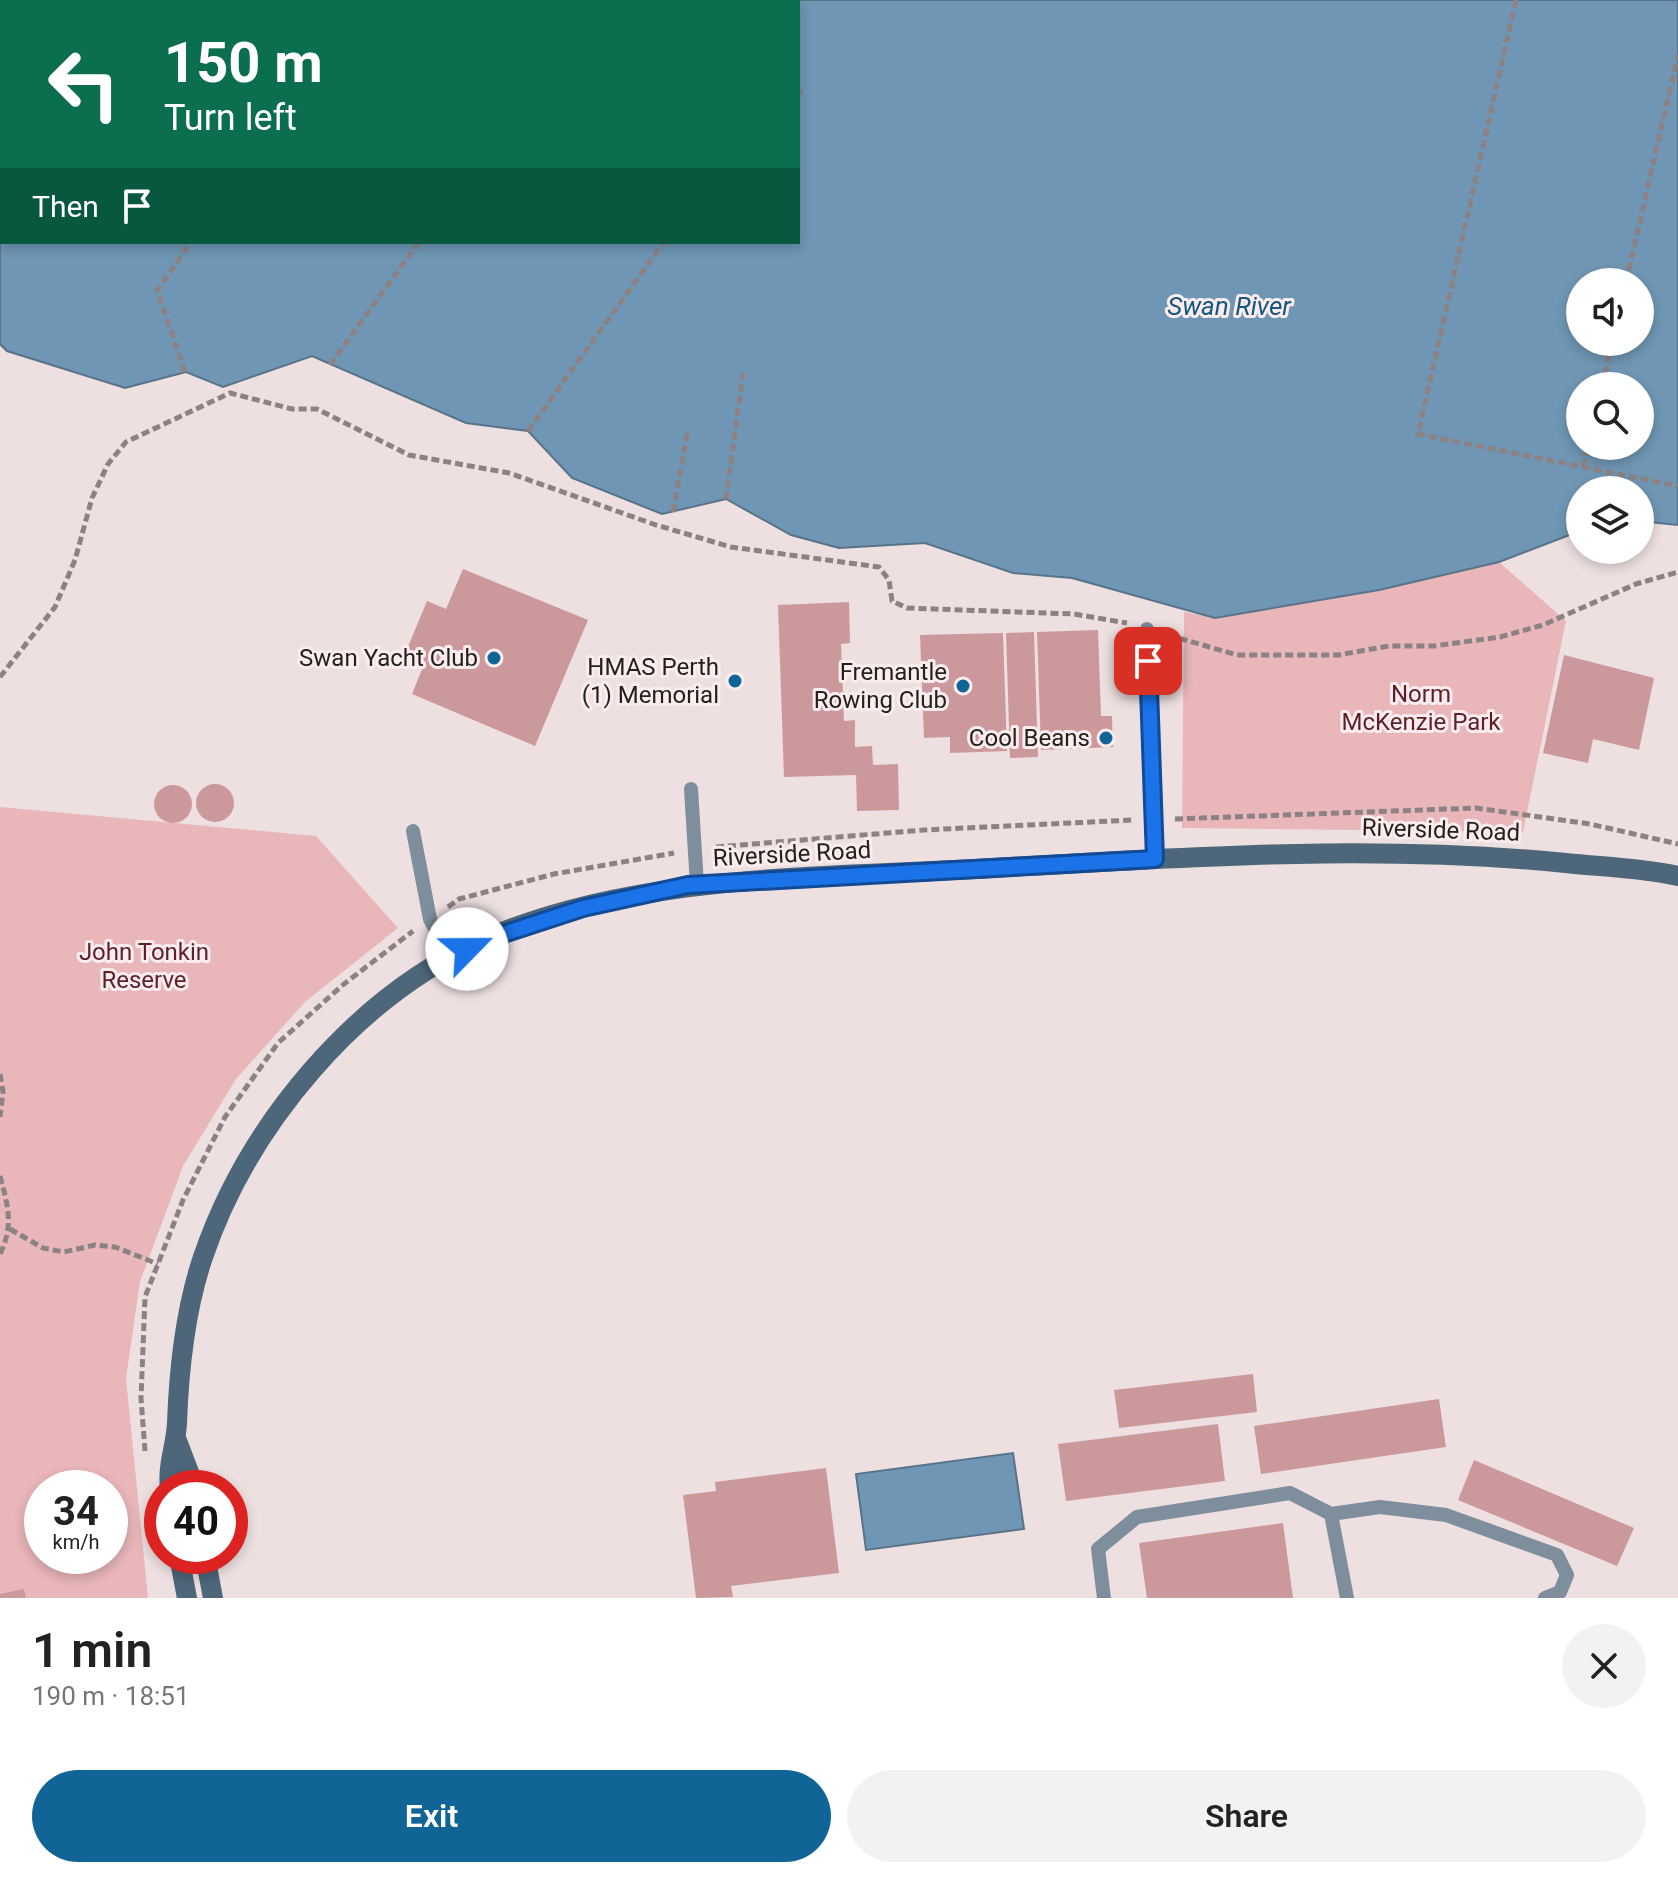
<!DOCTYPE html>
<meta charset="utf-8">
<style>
body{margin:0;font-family:Roboto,sans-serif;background:#f2f2f2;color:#222;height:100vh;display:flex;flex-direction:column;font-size:30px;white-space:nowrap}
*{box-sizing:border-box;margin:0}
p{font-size:26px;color:#767676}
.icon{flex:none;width:44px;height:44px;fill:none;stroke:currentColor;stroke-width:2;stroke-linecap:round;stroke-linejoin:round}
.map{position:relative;height:1598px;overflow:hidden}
.panel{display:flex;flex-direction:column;background:#fff;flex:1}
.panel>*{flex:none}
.banner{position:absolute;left:0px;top:0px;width:800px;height:244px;box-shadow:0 4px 12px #0003;background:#0b6e4f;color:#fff;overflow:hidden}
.fabs{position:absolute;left:1566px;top:268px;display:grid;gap:16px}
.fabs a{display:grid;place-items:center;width:88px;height:88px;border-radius:50%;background:#fff;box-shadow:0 4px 12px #0003;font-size:40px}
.speed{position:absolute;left:24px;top:1470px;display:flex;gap:16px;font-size:40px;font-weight:700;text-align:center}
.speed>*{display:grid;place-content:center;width:104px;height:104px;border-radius:50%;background:#fff;box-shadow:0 4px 12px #0003;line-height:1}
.speed small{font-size:20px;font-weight:400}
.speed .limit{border:12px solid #d22;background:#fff;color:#111}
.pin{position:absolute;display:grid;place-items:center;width:68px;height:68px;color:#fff;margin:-34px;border-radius:16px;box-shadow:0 4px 12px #0006}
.me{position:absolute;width:88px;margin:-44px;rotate:67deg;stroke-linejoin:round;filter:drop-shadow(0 0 6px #0008)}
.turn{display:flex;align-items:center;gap:28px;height:168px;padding:0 32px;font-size:36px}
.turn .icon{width:104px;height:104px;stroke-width:2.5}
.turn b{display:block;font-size:56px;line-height:68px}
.then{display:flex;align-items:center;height:76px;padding:0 32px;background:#0003;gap:16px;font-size:30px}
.round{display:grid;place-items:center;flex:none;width:84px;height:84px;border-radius:42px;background:#f2f2f2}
.summary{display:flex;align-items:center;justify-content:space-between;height:136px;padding:0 32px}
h1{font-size:48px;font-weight:600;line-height:60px}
.primary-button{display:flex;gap:16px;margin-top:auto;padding:16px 32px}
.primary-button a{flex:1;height:92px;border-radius:48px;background:#116596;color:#fff;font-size:32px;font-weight:600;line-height:92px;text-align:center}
.primary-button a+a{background:#f2f2f2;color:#222}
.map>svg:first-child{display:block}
</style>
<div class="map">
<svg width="1678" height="1598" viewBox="0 0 1678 1598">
<rect width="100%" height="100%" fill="#eee0e1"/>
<path fill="#e9b6ba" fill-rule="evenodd" d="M1499,562L1566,621L1523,832L1182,828L1184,612L1216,618L1379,590Z
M0,807L316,836L398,928L305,1002L236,1079L183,1166L140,1282L126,1378L148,1598H0ZM42,1488H110V1556H42Z"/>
<path fill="#6f96b4" stroke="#597388" stroke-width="2" fill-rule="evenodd" d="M0,0H1678V525L1640,521V490H1580V531L1499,562L1379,590L1215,618L1072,578L1013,573L925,543L839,548L791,535L726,499L662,514L572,478L528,431L466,423L312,356L223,387L186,372L125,388L7,351L0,344ZM2,2H798V242H2ZM1580,282H1640V342H1580ZM1580,386H1640V446H1580Z
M1013,1453L1024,1529L866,1550L856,1474Z"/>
<path fill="#cb989c" d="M463,569L588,620L535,746L412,694L425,662L405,654L427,601L446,609Z
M849,602L850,643L841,644L844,721L855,720V747L872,746L873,765L898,764L899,810L857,811L856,775L784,777L778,605Z
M1098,630L1101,716H1112L1113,747L1041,750L1037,632Z
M1034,632L1038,757L1010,758L1006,633Z
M1003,633L1007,751L950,753V737L924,738L920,635Z
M1564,655L1654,678L1639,750L1593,739L1588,763L1543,753Z
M196 803a19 19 0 1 1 38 0a19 19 0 1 1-38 0Z
M154 804a19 19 0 1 1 38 0a19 19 0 1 1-38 0Z
M1253,1374L1257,1412L1119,1428L1114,1390Z
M1439,1399L1446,1447L1261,1474L1254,1426Z
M1218,1424L1225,1481L1066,1501L1058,1444Z
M1474,1460L1634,1528L1617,1566L1458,1500Z
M826,1468L839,1573L731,1586L733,1597L696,1598L683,1495L716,1491L715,1482Z
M1283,1523L1293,1598H1147L1139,1543Z
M24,1589L26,1598H0V1594Z"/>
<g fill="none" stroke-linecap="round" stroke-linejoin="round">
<path stroke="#8c8283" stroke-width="5" stroke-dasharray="8 4" stroke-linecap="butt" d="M284,0L286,2
M1516,0L1418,434L1678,486
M0,2L2,5
M371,2L373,0
M595,2L596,0
M798,94L802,91
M1626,282L1678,55
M330,365L419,242
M185,372L157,291L191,242
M1602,386L1612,342
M528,431L664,242
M1583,467L1588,446
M726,499L743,373
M673,512L688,430
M1168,635L1237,655H1338L1389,646H1434L1500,637L1543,625L1636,584L1678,572
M0,677L55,607L75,560L92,498L108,464L126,442L230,393L292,409H317L409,455L509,473L656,525L731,547L879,567L889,580L892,601L907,608L1074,614L1127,623
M1175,819L1476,808L1590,824L1678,844
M716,847L924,830L1133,820
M448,907L459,899L554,874L674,853
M0,1074L3,1092L0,1117
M0,1176C8,1206 14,1225 0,1254
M10,1229L43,1248L64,1252L95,1245L115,1247L158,1264
M145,1451L141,1398L145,1297L183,1200L225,1117L278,1043L344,984L413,931
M150,1505L154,1550"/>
<path stroke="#7e8e9c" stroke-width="14" d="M1147,629L1155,859
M691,789L697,885
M413,831L430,919L450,958
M1331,1514L1347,1598
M1104,1598L1098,1549L1137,1517L1290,1493L1331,1514L1380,1507L1446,1515L1557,1555L1567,1575L1560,1592L1545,1598"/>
<path stroke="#4d6679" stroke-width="20" d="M176,1438L195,1488
M170,1488C167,1466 176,1445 177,1423C179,1367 185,1310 203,1257C248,1125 355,997 483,940C637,872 827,878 993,868C1184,857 1375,844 1566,863C1603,867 1641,868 1678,876
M179,1556L187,1598
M205,1556L213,1598"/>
</g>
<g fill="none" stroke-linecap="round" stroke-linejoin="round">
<g stroke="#114b97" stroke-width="20">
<path id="route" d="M467,949L485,940L583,908L688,885L1155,859L1148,661"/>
</g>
<use href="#route" stroke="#1a73e8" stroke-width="14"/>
</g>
<g fill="#116596" stroke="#fbedee" stroke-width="3">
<circle cx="494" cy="658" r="8"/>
<circle cx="735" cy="681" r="8"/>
<circle cx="963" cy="686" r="8"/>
<circle cx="1106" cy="738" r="8"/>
</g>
<g text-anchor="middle" stroke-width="6" stroke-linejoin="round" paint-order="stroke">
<g font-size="24" fill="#252020" stroke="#fbedee" text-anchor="end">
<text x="478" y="666">Swan Yacht Club</text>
<text x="719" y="675">HMAS Perth<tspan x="719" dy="28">(1) Memorial</tspan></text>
<text x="947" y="680">Fremantle<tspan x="947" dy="28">Rowing Club</tspan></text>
<text x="1090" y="746">Cool Beans</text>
</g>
<g font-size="24" fill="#5e1f29" stroke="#fbedee">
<text x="1421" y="702">Norm<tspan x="1421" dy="28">McKenzie Park</tspan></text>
<text x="144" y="960">John Tonkin<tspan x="144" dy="28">Reserve</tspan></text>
</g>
<g font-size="24" fill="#252020" stroke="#fbedee">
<text transform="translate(1441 830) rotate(2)" y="8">Riverside Road</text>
<text transform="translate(792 854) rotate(-3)" y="8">Riverside Road</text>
</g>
<g font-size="26" font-style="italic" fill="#155780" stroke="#fbedee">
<text x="1229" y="315">Swan River</text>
</g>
</g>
</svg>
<div class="fabs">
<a><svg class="icon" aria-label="sound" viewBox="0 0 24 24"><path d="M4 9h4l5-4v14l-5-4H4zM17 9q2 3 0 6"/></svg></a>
<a><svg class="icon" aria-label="search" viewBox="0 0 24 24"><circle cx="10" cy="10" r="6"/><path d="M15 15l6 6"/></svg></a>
<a><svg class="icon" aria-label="layers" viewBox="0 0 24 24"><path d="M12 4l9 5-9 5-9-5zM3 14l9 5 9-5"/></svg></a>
</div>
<div class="speed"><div>34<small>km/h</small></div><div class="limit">40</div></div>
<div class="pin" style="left:1148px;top:661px;background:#d93025"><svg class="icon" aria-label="arrive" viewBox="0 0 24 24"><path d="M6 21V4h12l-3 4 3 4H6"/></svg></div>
<svg class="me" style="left:467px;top:949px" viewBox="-20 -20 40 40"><circle r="19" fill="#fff"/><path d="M0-13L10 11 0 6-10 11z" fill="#1a73e8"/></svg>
<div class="banner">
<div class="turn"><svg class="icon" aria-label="left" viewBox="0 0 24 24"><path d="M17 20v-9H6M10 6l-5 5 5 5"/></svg><div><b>150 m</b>Turn left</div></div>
<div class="then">Then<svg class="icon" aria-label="arrive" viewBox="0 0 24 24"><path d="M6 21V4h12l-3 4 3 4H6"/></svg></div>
</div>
</div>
<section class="panel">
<div class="summary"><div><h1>1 min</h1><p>190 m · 18:51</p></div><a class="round"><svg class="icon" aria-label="close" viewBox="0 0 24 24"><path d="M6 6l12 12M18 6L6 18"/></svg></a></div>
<div class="primary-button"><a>Exit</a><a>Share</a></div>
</section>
